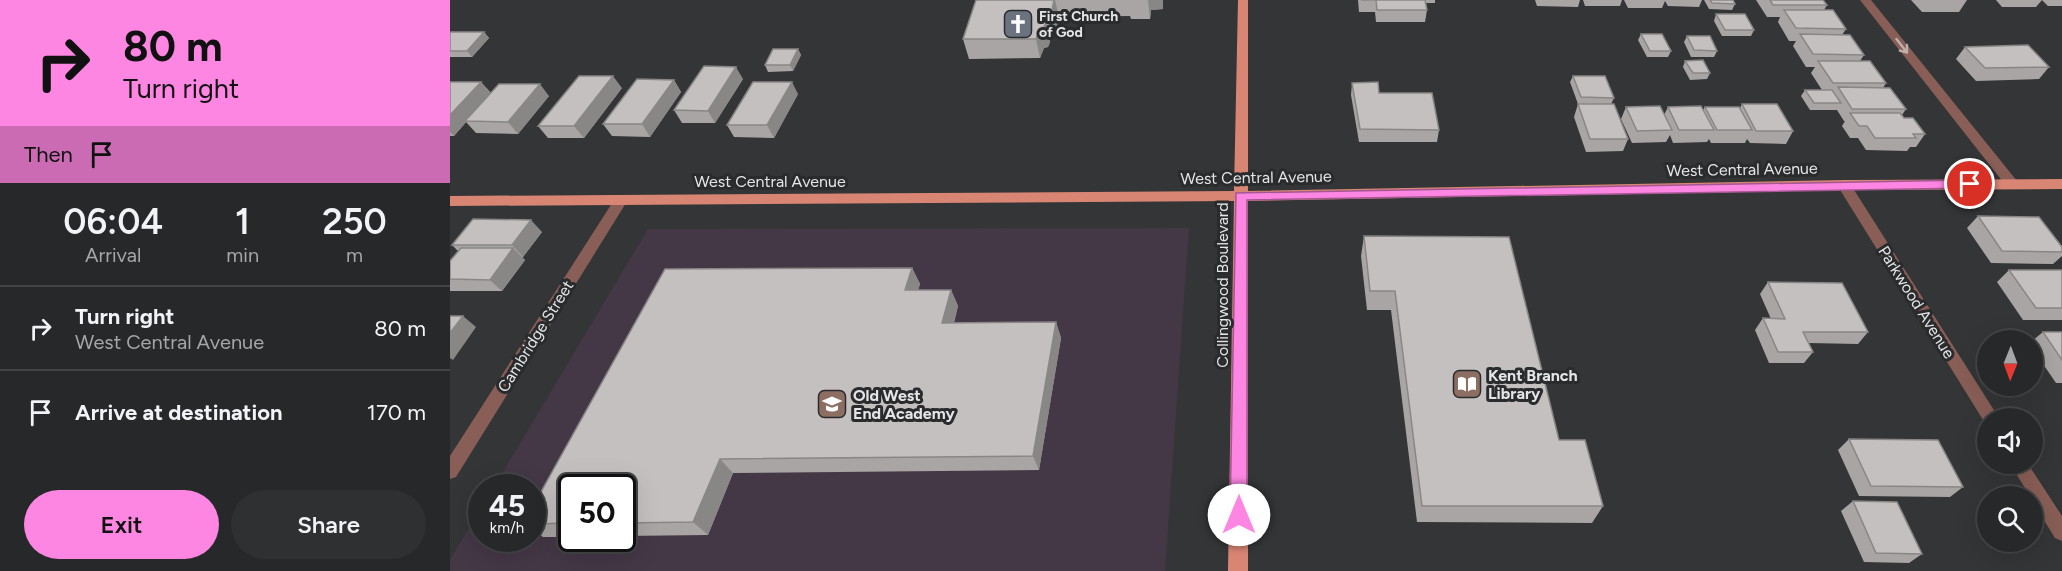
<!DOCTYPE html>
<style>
body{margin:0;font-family:Figtree,sans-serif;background:#2f3031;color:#f1f3f6;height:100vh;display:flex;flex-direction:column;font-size:22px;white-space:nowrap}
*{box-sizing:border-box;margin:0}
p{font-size:20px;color:#a4a6a8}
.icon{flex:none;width:33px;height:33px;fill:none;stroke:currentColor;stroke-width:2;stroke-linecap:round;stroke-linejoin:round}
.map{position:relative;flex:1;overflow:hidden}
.panel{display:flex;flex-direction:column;background:#272829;width:450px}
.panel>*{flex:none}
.hud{background:#fd86e2;color:#111;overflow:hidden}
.needle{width:39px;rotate:181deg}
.tools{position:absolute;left:1527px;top:330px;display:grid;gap:12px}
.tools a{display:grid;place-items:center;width:66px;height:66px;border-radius:50%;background:#272829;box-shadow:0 6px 24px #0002,0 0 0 2px #434446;font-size:30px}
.speed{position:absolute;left:18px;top:474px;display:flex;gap:12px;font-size:30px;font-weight:700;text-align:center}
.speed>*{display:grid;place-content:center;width:78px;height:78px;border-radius:50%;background:#272829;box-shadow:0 6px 24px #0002,0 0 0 2px #434446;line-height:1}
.speed small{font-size:15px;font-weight:400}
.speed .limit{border:3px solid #111;border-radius:9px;background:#fff;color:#111}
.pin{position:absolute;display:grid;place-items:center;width:51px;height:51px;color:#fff;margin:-26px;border:3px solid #fff;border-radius:50%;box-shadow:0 2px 6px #0007}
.me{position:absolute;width:66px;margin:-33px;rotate:0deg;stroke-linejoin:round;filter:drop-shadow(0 0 4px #0008)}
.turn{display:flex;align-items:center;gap:21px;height:126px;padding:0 24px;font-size:27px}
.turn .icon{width:78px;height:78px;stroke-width:2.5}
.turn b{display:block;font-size:42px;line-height:51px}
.then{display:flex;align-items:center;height:57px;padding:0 24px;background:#0003;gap:12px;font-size:22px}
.eta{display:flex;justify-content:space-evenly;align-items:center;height:102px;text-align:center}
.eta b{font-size:36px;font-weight:600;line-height:42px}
.cta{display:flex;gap:12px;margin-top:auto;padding:12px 24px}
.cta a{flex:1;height:69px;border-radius:36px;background:#fd86e2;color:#111;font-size:24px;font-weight:600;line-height:69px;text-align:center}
.cta a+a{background:#2f3031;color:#f1f3f6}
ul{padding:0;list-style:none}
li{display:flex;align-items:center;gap:18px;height:84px;padding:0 24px;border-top:2px solid #434446}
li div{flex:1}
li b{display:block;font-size:22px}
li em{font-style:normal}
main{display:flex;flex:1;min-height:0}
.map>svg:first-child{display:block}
</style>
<main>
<section class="panel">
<div class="hud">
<div class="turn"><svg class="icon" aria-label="right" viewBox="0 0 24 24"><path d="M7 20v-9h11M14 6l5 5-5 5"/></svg><div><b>80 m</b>Turn right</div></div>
<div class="then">Then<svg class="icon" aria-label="arrive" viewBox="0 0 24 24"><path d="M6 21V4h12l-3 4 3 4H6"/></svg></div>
</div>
<div class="eta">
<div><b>06:04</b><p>Arrival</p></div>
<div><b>1</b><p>min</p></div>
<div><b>250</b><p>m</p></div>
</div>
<ul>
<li><svg class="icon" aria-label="right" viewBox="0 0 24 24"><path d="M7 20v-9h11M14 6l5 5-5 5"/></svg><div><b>Turn right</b><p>West Central Avenue</p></div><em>80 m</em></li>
<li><svg class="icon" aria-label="arrive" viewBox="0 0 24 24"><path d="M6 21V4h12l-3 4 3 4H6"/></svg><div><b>Arrive at destination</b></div><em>170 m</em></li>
</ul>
<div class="cta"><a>Exit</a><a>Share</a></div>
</section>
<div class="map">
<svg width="1612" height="571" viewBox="0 0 1612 571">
<rect width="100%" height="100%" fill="#343537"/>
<path fill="#443746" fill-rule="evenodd" d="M739,228L715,571H0V560L31,508L32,538H82V488L44,487L198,229ZM122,488H172V538H122Z"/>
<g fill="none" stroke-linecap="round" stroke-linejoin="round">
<path fill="#885e56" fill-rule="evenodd" d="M1410,0H1421L1567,181L1569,184L1567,187H1557Z
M1394,180L1399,182L1549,418H1538V424L1535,423L1387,185Z
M171,195L178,200L176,203L6,477L0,479V456L166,197Z
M1560,464H1578L1612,516V541L1605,538L1582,501V496H1580Z"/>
<path fill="#d98574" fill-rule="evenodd" d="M788,0H798V191L1394,180L1612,179V189L1394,190L798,201V571H778L784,201L0,206V196L784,191Z"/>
</g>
<path fill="#a9a5a4" d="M526,0H713V9L701,10L700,19H681L680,16L609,17L606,30H599L598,33L600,42L598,47L594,48L590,58L519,59L513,39Z
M908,0H985V3H976L977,10L975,22H926L925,12H909Z
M1085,0H1130L1128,7L1087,6Z
M1133,0H1172L1170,6H1135Z
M1174,0H1252L1249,7L1218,6L1215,1L1212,8H1178Z
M1254,0H1283L1285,4L1282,10L1259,9Z
M1306,0H1373L1377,5L1374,10L1396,29L1392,35L1414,55L1410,61L1436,83L1433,88L1456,109L1452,115L1454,118L1475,134L1466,147H1460L1457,151L1416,150L1408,138H1400L1392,126L1395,121H1394L1387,110H1360L1351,96L1355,90H1372L1361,73L1365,67H1356L1343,46L1346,41H1339L1328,22L1330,17H1317Z
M1461,0H1517L1509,12H1472Z
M1546,0H1592L1586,7H1552Z
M1592,0H1612V6H1598Z
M1266,14L1304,30L1301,36H1272L1264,21Z
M34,32L39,38L22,57H0V33Z
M1191,34L1221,51L1218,57H1197L1188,40Z
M1237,36L1267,51L1264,57H1241L1234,42Z
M1515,47L1599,67L1589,79L1526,81L1506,59Z
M348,49L351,55L343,71L318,72L315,65Z
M1235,61L1260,73L1257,79L1240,80L1233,67Z
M1123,76L1164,98L1161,104H1128L1120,82Z
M293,79L265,123H232L224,110Z
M224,80L231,92L200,137L162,136L153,124Z
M0,82H31L41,93L99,96L68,134L26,133L16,122L4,136H0Z
M902,83L929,93L989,130L987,142H909L901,95Z
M172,88L134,138H98L88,126Z
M348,94L324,138L284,137L277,125Z
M1128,104L1178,139L1173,151L1136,152L1124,117Z
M1292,104L1343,131L1336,144L1300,143L1297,139L1295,143H1261L1259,139L1257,142L1223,143L1220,135L1216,142L1182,143L1171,119L1176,107L1214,115L1218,107L1253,110L1255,107L1290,108Z
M1528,216L1612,247V256L1603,264L1541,263L1517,228Z
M92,232L73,257H72L75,260L52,291H0V261L8,251L2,245Z
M914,236L1109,440L1153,506L1142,523L967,522L941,310H917L911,256Z
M462,268L470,284L468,290H501L508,306L504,323L606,322L611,338L589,470L283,473L258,535L172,536V488H122V537H93L82,530V508Z
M1559,270H1612V320H1573L1547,282Z
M1318,282L1418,332L1408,344L1359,343L1363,352L1354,363H1319L1305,330L1313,318L1321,319L1310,294Z
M1593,332H1612V383H1606L1582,348V341Z
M1399,439L1513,487L1500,497L1409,496L1388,450Z
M1403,501L1472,554L1459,563L1414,562L1391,511Z"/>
<path fill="#898686" d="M604,0H605L609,17L606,30L602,10Z
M698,0H713V9L701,10L700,19Z
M595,11L600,42L598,47L594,48L590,58L586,39Z
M34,32L39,38L22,57L17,51Z
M348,49L351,55L343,71L340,65Z
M286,67L293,79L265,123L258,111Z
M163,76L172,88L134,138L124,126Z
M224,80L231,92L200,137L192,124Z
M31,82L41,94L4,136L0,132V115Z
M342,82L348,94L324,138L317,125Z
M90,84L99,96L68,134L58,122Z
M81,220L92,232L73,257L62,245Z
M63,248L75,260L52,291L40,280Z
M462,268L470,284L463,306L455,290Z
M501,290L508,306L499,339L492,323Z
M13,316L26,327L3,360L0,358V333Z
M606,322L611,338L589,470L583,456Z
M270,459L283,473L258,535L243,522Z"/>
<path fill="#c4c0bf" stroke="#898686" stroke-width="1.5" d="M526,0H604L602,10L595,11L592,20L596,23L594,27L590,29L586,39H513Z
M911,0H975L977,10H927L926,0Z
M1260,0H1283L1285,4L1262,3Z
M1320,0H1373L1377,5H1323Z
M1334,10H1383L1396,29L1346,28Z
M1266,14H1295L1304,30H1275Z
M1,32H34L17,51H0V33Z
M1191,34H1212L1221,51H1200Z
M1350,34L1400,35L1414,55L1363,54Z
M1237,36H1260L1267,51L1244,50Z
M1578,45L1599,67L1535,68L1515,47Z
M323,49H348L340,65H315Z
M1253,60L1260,73H1243L1235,61Z
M1368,61H1420L1436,83H1383Z
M254,66L286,67L258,111L224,110Z
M129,76H163L124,126H88Z
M1123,76H1155L1164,98L1131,97Z
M187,79L224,80L192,124H153Z
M0,82H31L0,115Z
M303,82H342L317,125H277Z
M928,82L929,93H982L989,130L910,129L902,83Z
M49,84H90L58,122L15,121Z
M1388,87L1440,88L1456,109H1402Z
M1355,90H1382L1391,103H1364Z
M1128,104H1164L1178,139H1140Z
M1292,104H1327L1343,131H1306Z
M1210,106L1222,130L1187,131L1176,107Z
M1251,106L1264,130H1229L1218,107Z
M1255,107H1289L1302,130H1267Z
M1400,113H1450L1454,118H1463L1475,134H1463L1466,138H1425L1417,126H1409Z
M1528,216L1589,217L1612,247V252L1552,251Z
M23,219L81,220L62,245H2Z
M914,236L1059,237L1109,440H1135L1153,506H972L945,291H920Z
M11,248H63L40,280L0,279V261Z
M462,268L455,290H501L492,323L606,322L583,456L270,459L243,522L172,523V488H122V523L82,524V508L215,269Z
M1559,270H1612V308H1586Z
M1318,282L1392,283L1418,332H1353L1363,352H1328L1313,318L1335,319Z
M0,316H13L0,333Z
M1593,332H1612V360Z
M1399,439L1488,440L1513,487L1421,486Z
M1403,501L1447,502L1472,554L1426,553Z"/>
<defs><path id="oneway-shaft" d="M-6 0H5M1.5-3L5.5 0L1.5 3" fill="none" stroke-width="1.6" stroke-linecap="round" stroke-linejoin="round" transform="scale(1.5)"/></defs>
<use stroke="#bfafac" href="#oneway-shaft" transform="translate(1452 46) rotate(52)"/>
<path fill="#fd86e2" stroke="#a45793" stroke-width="1.5" d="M1520,180L1527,184L1520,188L797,200V515L795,520L789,523L783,520L780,515L786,193Z"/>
<defs>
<g id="church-square" transform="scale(1.5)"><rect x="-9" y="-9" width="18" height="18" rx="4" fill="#6b7280" stroke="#2a2b2d"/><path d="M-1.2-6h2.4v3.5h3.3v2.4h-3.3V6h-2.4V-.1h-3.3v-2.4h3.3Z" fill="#fff"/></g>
<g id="library-square" transform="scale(1.5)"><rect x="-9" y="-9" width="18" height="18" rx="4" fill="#8d6e63" stroke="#2a2b2d"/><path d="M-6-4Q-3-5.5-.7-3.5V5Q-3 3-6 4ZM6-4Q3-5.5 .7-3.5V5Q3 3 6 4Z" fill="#fff"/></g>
<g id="school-square" transform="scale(1.5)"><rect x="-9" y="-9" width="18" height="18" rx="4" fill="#8d6e63" stroke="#2a2b2d"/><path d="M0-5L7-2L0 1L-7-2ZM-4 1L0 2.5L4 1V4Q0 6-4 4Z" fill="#fff"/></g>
</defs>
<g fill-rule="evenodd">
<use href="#church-square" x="568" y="24"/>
<use href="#library-square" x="1017" y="384"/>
<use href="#school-square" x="382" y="404"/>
</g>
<g text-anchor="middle" stroke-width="6" stroke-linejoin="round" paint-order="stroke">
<g font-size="14" font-weight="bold" fill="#e4e5e6" stroke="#2a2b2d" text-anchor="start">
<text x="589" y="21">First Church<tspan x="589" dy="16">of God</tspan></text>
</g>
<g font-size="16" fill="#e4e5e6" stroke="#2a2b2d">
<text transform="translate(1292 169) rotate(-1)" y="6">West Central Avenue</text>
<text transform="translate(806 177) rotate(-1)" y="6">West Central Avenue</text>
<text x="320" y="187">West Central Avenue</text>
<text transform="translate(772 285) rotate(-90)" y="6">Collingwood Boulevard</text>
<text transform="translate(1467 302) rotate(58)" y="6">Parkwood Avenue</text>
<text transform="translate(85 336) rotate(-58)" y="6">Cambridge Street</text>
</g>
<g font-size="16" font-weight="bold" fill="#e4e5e6" stroke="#2a2b2d" text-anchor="start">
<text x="1038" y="381">Kent Branch<tspan x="1038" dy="18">Library</tspan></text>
<text x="403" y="401">Old West<tspan x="403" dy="18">End Academy</tspan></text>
</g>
</g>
</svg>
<div class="tools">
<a><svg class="needle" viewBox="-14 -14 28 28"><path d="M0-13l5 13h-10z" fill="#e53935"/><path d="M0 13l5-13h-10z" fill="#a4a6a8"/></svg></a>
<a><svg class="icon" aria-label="sound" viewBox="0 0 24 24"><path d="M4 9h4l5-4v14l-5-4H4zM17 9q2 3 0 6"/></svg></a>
<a><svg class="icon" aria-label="search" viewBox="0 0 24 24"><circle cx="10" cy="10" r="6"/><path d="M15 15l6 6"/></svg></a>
</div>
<div class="speed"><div>45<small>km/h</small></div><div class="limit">50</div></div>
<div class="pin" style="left:1520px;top:184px;background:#d93025"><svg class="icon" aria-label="arrive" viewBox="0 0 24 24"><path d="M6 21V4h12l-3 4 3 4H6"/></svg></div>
<svg class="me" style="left:789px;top:515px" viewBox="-20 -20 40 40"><circle r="19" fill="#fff"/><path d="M0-13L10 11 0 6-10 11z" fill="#fd86e2"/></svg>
</div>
</main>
